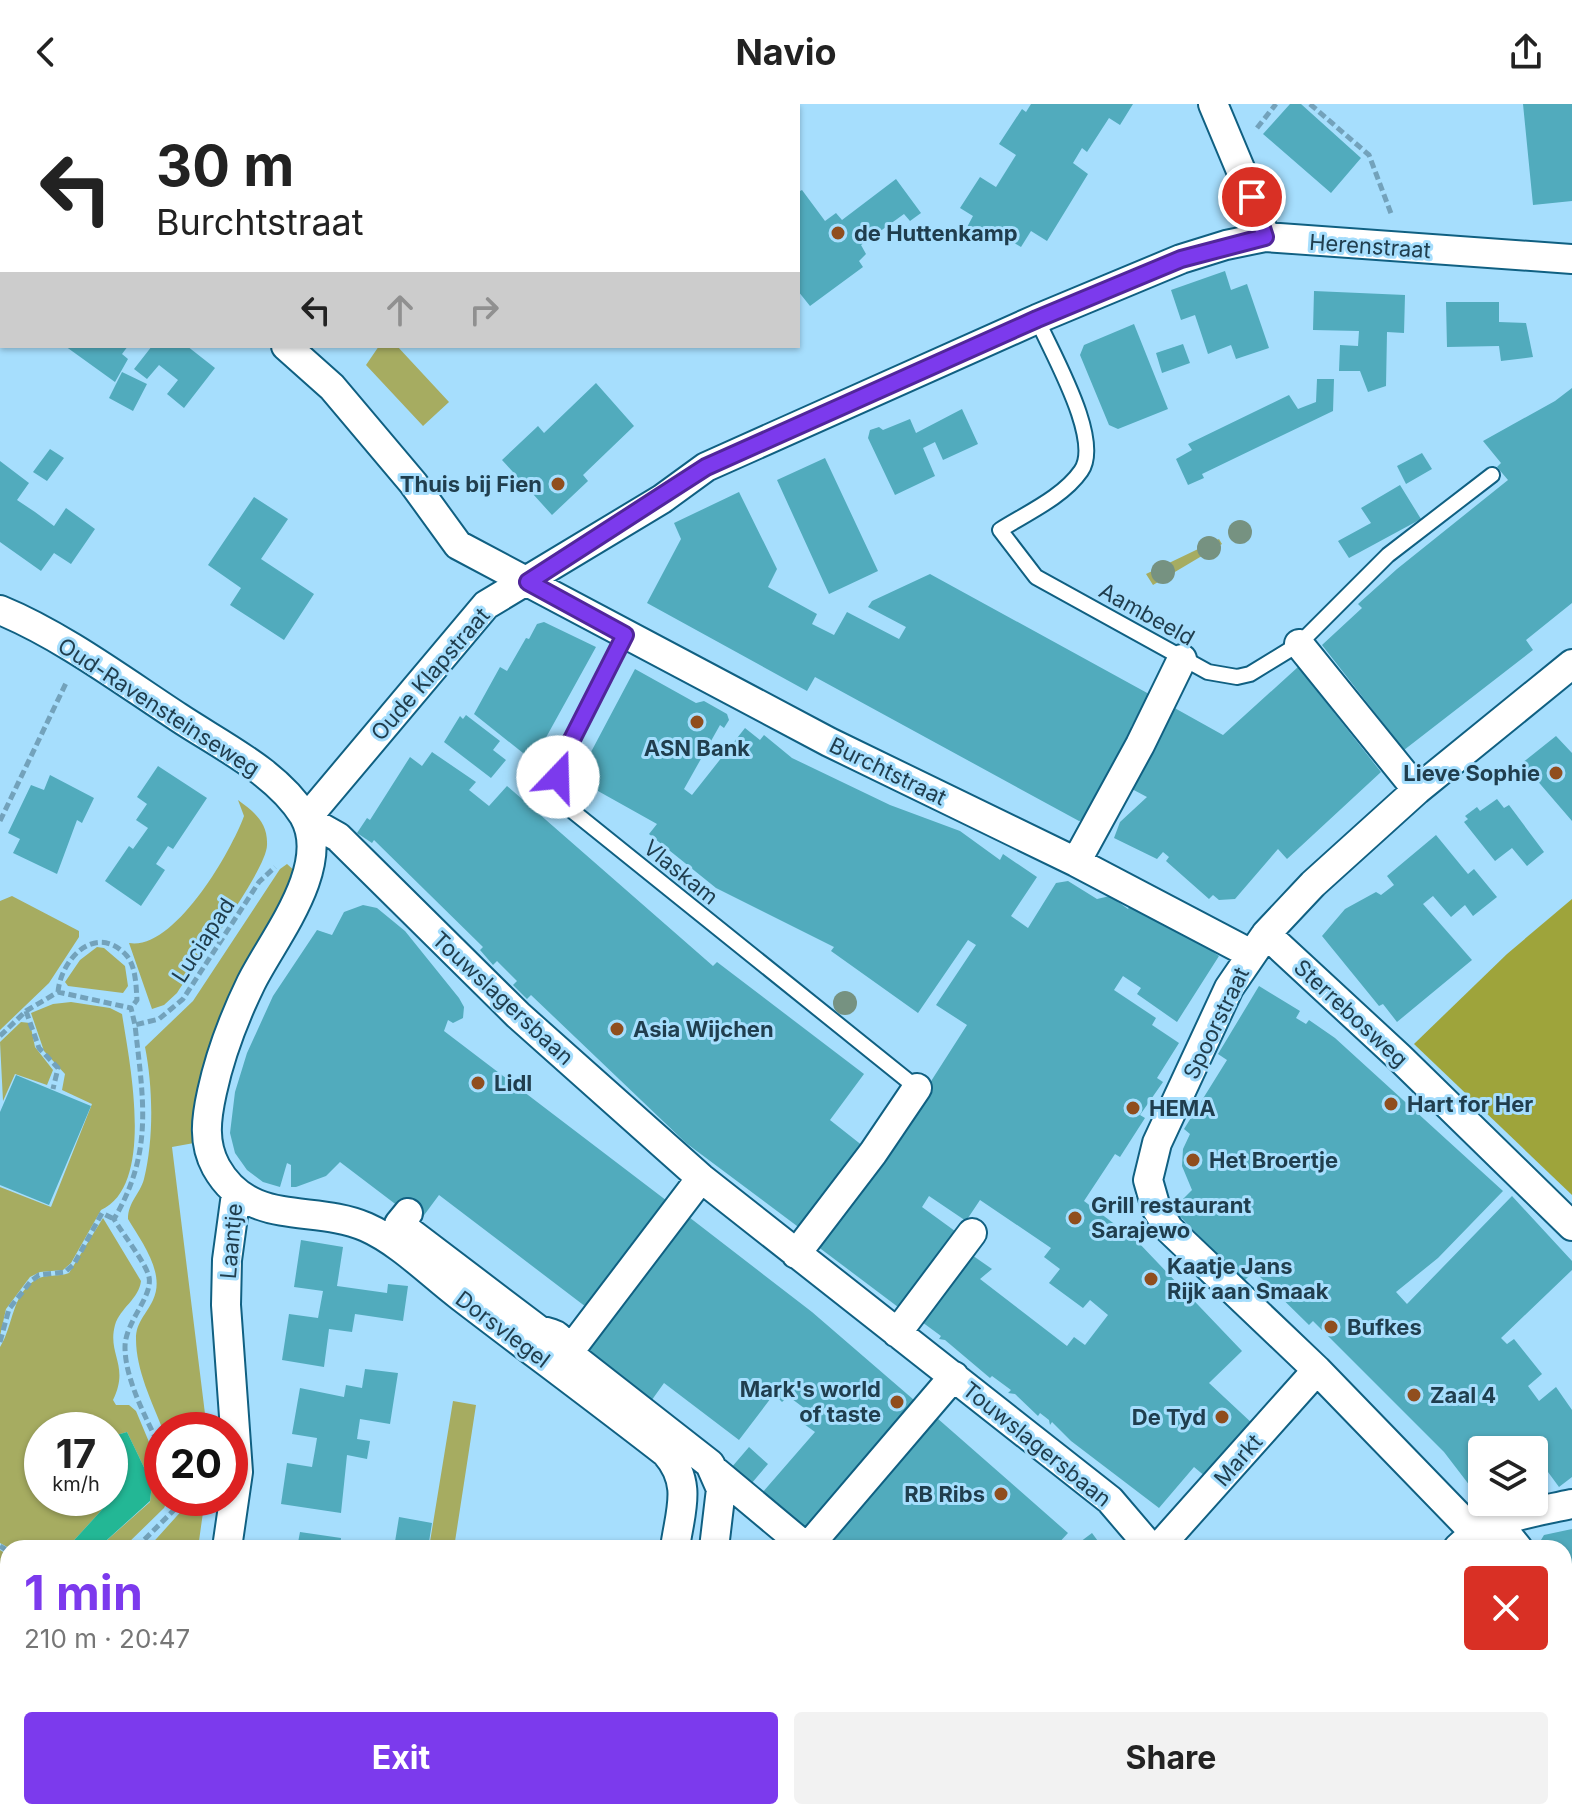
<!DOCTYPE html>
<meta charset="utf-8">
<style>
body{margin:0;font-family:Inter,sans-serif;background:#f2f2f2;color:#222;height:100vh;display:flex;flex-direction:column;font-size:30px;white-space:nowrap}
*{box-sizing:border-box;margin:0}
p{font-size:26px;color:#767676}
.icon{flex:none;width:44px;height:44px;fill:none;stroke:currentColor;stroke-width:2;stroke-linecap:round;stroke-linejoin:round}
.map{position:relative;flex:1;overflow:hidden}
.details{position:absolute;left:0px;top:1436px;width:1572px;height:280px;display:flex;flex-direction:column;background:#fff;border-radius:24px 24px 0 0;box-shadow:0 2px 6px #0004}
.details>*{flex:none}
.hud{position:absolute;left:0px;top:0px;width:800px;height:244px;box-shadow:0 2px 6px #0004;background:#fff;color:#222;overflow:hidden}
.controls{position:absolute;left:1468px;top:1332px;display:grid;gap:16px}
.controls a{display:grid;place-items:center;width:80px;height:80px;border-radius:8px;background:#fff;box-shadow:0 2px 6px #0004;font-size:40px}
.speed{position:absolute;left:24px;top:1308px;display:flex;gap:16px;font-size:40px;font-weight:700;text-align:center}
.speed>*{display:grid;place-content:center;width:104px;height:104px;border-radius:50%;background:#fff;box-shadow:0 2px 6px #0004;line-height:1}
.speed small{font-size:20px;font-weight:400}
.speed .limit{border:12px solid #d22;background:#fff;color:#111}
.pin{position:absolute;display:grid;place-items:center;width:68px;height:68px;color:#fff;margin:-34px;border:4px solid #fff;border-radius:50%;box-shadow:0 2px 8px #0007}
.me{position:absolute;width:88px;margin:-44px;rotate:21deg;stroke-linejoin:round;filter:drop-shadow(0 0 6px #0008)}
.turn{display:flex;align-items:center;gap:28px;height:168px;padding:0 24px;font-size:36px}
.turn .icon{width:104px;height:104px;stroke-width:2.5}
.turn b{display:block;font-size:56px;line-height:68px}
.lanes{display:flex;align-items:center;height:76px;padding:0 24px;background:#0003;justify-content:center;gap:40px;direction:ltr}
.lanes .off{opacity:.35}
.round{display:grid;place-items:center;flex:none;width:84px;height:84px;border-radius:8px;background:#f2f2f2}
.headline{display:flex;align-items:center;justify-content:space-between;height:136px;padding:0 24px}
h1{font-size:48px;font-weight:700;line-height:60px;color:#7c3aed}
.primary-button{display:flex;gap:16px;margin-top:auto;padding:16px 24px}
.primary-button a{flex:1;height:92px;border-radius:8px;background:#7c3aed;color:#fff;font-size:32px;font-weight:700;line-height:92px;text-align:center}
.primary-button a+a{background:#f2f2f2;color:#222}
header{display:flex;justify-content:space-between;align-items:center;height:104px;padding:0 24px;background:#fff;font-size:36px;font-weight:700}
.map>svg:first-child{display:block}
</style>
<header><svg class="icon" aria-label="back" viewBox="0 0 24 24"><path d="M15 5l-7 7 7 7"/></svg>Navio<svg class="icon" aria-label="share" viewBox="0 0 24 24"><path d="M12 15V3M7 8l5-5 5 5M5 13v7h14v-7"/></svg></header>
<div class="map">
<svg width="1572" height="1716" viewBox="0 0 1572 1716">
<rect width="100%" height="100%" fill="#a6defd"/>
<path fill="#a6ac61" d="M379,242H397L449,298L423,322L366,261Z
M1219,435L1222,440L1153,481L1146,470Z
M238,696C254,708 268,718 267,741C267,766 194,862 177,889L164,901L152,905L129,839C174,847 231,748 244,712Z
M287,760L297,769L194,1039L172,1043L207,1326H163C152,1298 136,1266 136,1235C136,1218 146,1211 153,1196C166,1169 141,1137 128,1115C128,1098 140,1090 144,1075C154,1034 153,983 145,943L193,897L280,765Z
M12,792L79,827V833L49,879L0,926V797Z
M97,843L104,844L125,862L128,882L123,889L68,882L65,878L80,856Z
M71,898L110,904L122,910C129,956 156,1081 101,1106L71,1159L63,1166L40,1168L30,1173L6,1205L0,1232V1083L51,1103L92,1000L62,986L65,970L44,947L31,909L53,900Z
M21,918L30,919L35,943L53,966L47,981L15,970L3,997L0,938Z
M103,1114L141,1177C139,1195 120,1204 115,1221C107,1251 130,1261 113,1296L116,1301H129L136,1307L162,1369V1394L168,1396L164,1404L123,1444H98L150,1398L152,1380L127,1328L110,1333V1326H42V1394H110V1347L120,1386L67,1444H9L0,1439V1243C14,1221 11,1190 37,1175C46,1170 59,1173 69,1169Z
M453,1297L476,1301L454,1444H429Z
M186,1394H205L198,1444H148L185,1403Z
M0,1446L8,1451V1555L0,1539Z
M0,1570L8,1573V1627L0,1622Z
M34,1708H72L66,1716H29Z
M433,1708H504L526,1716H454Z"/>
<path fill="#9ea43b" d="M1572,795V1091L1414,940L1507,850Z"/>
<path fill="#23b795" d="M127,1328L152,1380L150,1397L98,1444H67L120,1386L110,1333Z"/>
<path fill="#51abbd" d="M1031,0H1133L1120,21L1109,14L1087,48L1082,44L1073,59L1088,70L1047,137L1031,127L1021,143L995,127L987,140L965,127L973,112L960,104L980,73L996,83L1016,51L999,40L1022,5L1026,8Z
M1290,0H1301L1361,54L1331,89L1263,30Z
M1523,0H1572V97L1533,101Z
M896,75L921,109L910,117L904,110L861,141L866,150L859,157L863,163L810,202L798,187V88L802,86L825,117L836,109L842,116Z
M1225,167L1231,186L1247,180L1269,244L1236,255L1231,241L1208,250L1195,211L1181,216L1171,186Z
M1314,187L1405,191L1404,229L1387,228L1386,282L1368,288L1360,267H1339L1340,241L1358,242L1359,227L1313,226Z
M1446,198H1499V218L1526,219L1533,253L1501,257L1499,242L1447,243Z
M1134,220L1168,305L1118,325L1109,321L1080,251L1084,241Z
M1183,240L1190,259L1162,269L1156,249Z
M65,242H128L122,250L128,255L115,278Z
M152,242H187L215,264L184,304L167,290L178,276L159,261L147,275L134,265Z
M122,268L147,280L133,307L109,294Z
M1317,275H1334L1333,307L1202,370L1204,374L1188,381L1176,355L1192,346L1188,340L1289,291L1298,305L1316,298Z
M596,279L634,322L583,371L588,377L552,411L502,356L538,322L544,329Z
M1572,284V499L1526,536L1533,546L1404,646L1322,541L1362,504L1358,500L1397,465L1508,376L1497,363L1501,359L1483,337L1555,297Z
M962,305L978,340L943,356L935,338L923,344L935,372L895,391L868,334L870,326L879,323L883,326L910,315L916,329Z
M50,345L64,354L47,377L33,368Z
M1422,349L1432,365L1406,380L1397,362Z
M825,354L878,467L829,490L777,376Z
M0,357L29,379L17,396L35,408L54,422L66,404L95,425L71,460L54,449L41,467L0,438Z
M1400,381L1421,415L1349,454L1338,437L1371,419L1361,404Z
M739,388L777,465L768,483L817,510L812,520L834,531L847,508L899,535L906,523L868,503L872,497L930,470L1149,590L1131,623L1135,637L1092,714L1079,717L815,573L807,587L647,499L681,435L674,419Z
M254,393L288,415L261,455L314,490L284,536L230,501L241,484L208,461Z
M544,518L596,543L533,657L474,610L500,563L507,567L526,534L529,535L537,520Z
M1298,563L1381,668L1287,755L1278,745L1235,795L1219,796L1213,791L1209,795L1166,757L1169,753L1163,748L1157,755L1114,734L1120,718L1147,693L1130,684L1171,602L1223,631Z
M635,565L696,599L704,597L727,610L729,616L724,624L720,621L684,685L692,691L745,624L760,636L764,631L792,654L890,701L960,727L1000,756L1003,750L1037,773L1011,812L1028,824L1056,779L1068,777L1097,795L1110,792L1128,805L1131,800L1164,822L1171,818L1219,852L1177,918L1137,890L1141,884L1123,872L1114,886L1156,914L1152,921L1179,939L1157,974L1163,978L1140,1011L1145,1014L1120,1053L1115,1050L1084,1097L1137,1137L1242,1247L1209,1279L1254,1321L1206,1373L1194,1363L1159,1404L1071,1337L1052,1318L1050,1321L1049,1316L1040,1309L1038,1312L1015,1290L1008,1289L1011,1286L992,1272L990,1274L945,1236L939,1235L941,1232L922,1218L969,1149L992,1165L980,1175L1067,1242L1074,1233L1085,1241L1108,1211L1090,1196L1083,1204L1049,1179L1060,1165L1044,1153L1051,1144L980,1096L966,1117L929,1092L922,1103L959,1130L902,1206L813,1139L910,1010L967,921L936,901L976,841L968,836L918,909L831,847L834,843L716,784L649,730L657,720L598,687L591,648Z
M466,611L500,637L493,646L506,656L491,674L444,638L460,612L463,615Z
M1556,632L1572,649V717L1522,659Z
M432,648L476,678L469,686L489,702L507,682L713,862L717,858L864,970L830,1016L868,1046L805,1128L686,1039L531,891L527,895L513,881L517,877L497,857L493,861L480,846L483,843L374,736L372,739L357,729L367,714L370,716L410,653L422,662Z
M158,662L207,694L173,745L168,742L156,760L165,766L141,802L105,777L129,742L133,745L148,724L136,716L147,700L137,693Z
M50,671L94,694L82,719L77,716L57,770L13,749L20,735L8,729L31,681L44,686Z
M1497,695L1504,704L1509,701L1544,748L1527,762L1512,744L1495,757L1464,718L1468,715L1465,712L1477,703L1480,707Z
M1436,731L1468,770L1474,765L1497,793L1473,812L1465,801L1451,813L1433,792L1423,800L1472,856L1397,918L1383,900L1379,902L1322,832L1345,805L1376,788L1381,791L1394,781L1387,772Z
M363,801L377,804L405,827L459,894L464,903L463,914L453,919L448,916L444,927L671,1100L590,1206L439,1091L419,1118L340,1058L326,1072L296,1083H291V1061L287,1059L280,1083L263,1078L247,1066L235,1049L230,1029L235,988L247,949L273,892L317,826L332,831L344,808Z
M1259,882L1300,907L1296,914L1306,920L1309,916L1335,934L1503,1087L1438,1154L1396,1188L1407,1200L1512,1092L1572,1157V1166L1501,1234L1507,1240L1514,1235L1542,1270L1528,1282L1539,1297L1556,1283L1572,1306V1373L1559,1383L1537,1353L1534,1355V1346H1482L1480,1395L1444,1348L1313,1217L1309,1221L1254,1167L1243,1178L1173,1105L1192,1086L1182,1062L1183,1045L1190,1030L1184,1025L1227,956L1218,950Z
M16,971L91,1002L49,1101L0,1081V1008Z
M685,1110L812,1208L914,1296L847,1380L844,1378L802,1426L762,1389L815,1328L804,1320L812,1310L788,1292L782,1298L774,1290L739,1336L664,1279L649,1300L580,1247Z
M301,1136L343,1143L337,1182L387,1189L388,1180L408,1182L403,1217L355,1210L352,1228L329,1225L324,1263L282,1256L289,1210L318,1214L323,1187L294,1183Z
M365,1265L398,1269L390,1320L360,1315L357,1335L370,1337L367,1355L347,1351L341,1409L281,1400L287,1359L312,1363L315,1346L317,1334L292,1330L300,1284L344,1293L346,1281L362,1284Z
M937,1314L1068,1429L1056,1442L1059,1444H824Z
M749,1343L768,1360L751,1380L731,1364Z
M399,1413L432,1419L428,1444H394Z
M1572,1425V1490L1564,1480V1444H1538V1441L1544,1431Z
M300,1428L341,1434L340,1444H297Z
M1092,1429L1103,1444H1072Z
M1569,1537L1572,1716H1322L1315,1708H1564V1540Z
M167,1708H224L215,1716H161Z
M1074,1708H1220L1203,1716H1063Z"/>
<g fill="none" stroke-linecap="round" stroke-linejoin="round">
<path stroke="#8bbeda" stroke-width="28" stroke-dasharray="28 14" stroke-linecap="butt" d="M1473,1708L1476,1716"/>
<g stroke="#106082" stroke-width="18">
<path id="lane" d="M1037,215C1051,248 1103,336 1081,367C1063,393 1027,409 1000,426L1036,473L1208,568L1237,573L1250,570L1299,540L1388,451L1492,371
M625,531L562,655C557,676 559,687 570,705L917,984"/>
</g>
<g stroke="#106082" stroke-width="32">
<path id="street" d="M1213,0L1252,93L1265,133
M82,2L84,0
M0,15L2,17
M286,242L332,283L413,379L458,441L829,638L1076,758L1251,850
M0,506C61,531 123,577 178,613C220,641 277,668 304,712C333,763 272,836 251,879C234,914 220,951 212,988C206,1015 203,1039 216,1063C250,1124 313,1100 366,1123C400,1138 431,1170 460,1192C529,1245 598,1296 666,1349C693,1380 680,1407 675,1444
M1299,540L1417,686
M306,715L486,501L662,395L706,363L1037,215L1181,155L1226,141L1265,133L1572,155
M306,715L338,733L518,911L701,1074L1110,1396L1151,1444
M1076,758L1140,641L1182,555
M1266,830L1399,953L1572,1122
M408,1109L399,1120L540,1227C556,1229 562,1233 568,1249L710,1360L721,1385L714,1444
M796,1150L873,1049L917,984
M897,1229L972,1129
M559,1261L701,1074
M716,1368L807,1444
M1496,1417L1518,1444
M1474,1428L1317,1266L1169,1125L1156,1104L1148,1076L1157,1039L1229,884L1266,830L1313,780L1417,686L1572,560
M227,1444L238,1368L226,1201L227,1156L236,1090
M807,1444L954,1272
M1158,1444L1317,1266
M1458,1444C1489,1413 1531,1409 1572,1400
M1564,1499L1572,1509
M0,1561L8,1564
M889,1708L897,1716
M107,1716L113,1708
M1272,1716V1708"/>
</g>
<path stroke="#73a2bb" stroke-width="5" stroke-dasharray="8 4" stroke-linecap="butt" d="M1310,0L1369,51L1392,112
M1257,24L1276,0
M0,717L67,577
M58,888C61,854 97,818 127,852C136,863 136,882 137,896L131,904
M26,907L39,944L58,964L53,985
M0,932L26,907L58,888L131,904L135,921
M0,1238L9,1205L31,1177L39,1171L65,1168L74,1160L102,1109L114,1115
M162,1348C148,1317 125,1277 125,1243C125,1218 153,1193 149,1173C146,1159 122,1129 114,1115C154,1047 143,995 135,921L159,915L183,895L259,778L275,763
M0,1442L8,1447
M136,1444L174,1406L178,1394
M0,1633L8,1632
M415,1708L437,1716"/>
<use href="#lane" stroke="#fff" stroke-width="14"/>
<use href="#street" stroke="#fff" stroke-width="28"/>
</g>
<g fill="#769281">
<circle cx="1240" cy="428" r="12"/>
<circle cx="1209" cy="444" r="12"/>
<circle cx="1163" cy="468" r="12"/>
<circle cx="845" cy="899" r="12"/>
</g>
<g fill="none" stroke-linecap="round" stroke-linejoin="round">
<g stroke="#51269a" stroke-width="20">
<path id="route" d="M558,673L562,655L625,531L528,478L706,363L1037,215L1181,155L1265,133L1252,93"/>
</g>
<use href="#route" stroke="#7c3aed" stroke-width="14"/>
</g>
<g fill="#904e1e" stroke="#a6defd" stroke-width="3">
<circle cx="838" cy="129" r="8"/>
<circle cx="558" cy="380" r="8"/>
<circle cx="697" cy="618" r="8"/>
<circle cx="1556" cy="669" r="8"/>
<circle cx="617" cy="925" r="8"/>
<circle cx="478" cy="979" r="8"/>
<circle cx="1391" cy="1000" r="8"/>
<circle cx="1133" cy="1004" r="8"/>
<circle cx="1193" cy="1056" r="8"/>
<circle cx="1075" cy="1114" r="8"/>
<circle cx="1151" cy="1175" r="8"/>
<circle cx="1331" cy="1223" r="8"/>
<circle cx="1414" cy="1291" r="8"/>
<circle cx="897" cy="1298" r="8"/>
<circle cx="1222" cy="1313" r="8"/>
<circle cx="1001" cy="1390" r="8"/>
</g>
<g text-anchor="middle" stroke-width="6" stroke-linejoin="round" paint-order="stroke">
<g font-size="22" font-weight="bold" fill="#203e4e" stroke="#a6defd" text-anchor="start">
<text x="854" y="137">de Huttenkamp</text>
<text x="542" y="388" text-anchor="end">Thuis bij Fien</text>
<text x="697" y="652" text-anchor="middle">ASN Bank</text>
<text x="1540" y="677" text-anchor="end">Lieve Sophie</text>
<text x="633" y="933">Asia Wijchen</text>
<text x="494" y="987">Lidl</text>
<text x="1407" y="1008">Hart for Her</text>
<text x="1149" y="1012">HEMA</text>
<text x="1209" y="1064">Het Broertje</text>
<text x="1091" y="1109">Grill restaurant<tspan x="1091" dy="25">Sarajewo</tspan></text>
<text x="1167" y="1170">Kaatje Jans<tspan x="1167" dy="25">Rijk aan Smaak</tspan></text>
<text x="1347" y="1231">Bufkes</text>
<text x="881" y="1293" text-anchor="end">Mark's world<tspan x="881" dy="25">of taste</tspan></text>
<text x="1430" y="1299">Zaal 4</text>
<text x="1206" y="1321" text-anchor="end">De Tyd</text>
<text x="985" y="1398" text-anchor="end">RB Ribs</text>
</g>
<g font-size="22" fill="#203e4e" stroke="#a6defd">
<text transform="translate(1370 142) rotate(4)" y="8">Herenstraat</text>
<text transform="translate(1147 510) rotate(29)" y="8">Aambeeld</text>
<text transform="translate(430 570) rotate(-49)" y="8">Oude Klapstraat</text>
<text transform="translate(159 603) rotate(33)" y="8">Oud-Ravensteinseweg</text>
<text transform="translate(888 667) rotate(26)" y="8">Burchtstraat</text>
<text transform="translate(681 768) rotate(39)" y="8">Vlaskam</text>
<text transform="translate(203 836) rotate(-57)" y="8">Luciapad</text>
<text transform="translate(503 894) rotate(43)" y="8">Touwslagersbaan</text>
<text transform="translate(1351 909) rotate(43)" y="8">Sterrebosweg</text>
<text transform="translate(1216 919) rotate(-64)" y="8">Spoorstraat</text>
<text transform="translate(231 1137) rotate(-85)" y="8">Laantje</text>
<text transform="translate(503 1225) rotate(37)" y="8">Dorsvlegel</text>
<text transform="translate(1037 1340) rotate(39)" y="8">Touwslagersbaan</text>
<text transform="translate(1238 1356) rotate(-49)" y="8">Markt</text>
</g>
</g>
</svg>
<div class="controls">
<a><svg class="icon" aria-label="layers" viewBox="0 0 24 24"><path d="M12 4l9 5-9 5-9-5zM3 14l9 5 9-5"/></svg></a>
</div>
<div class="speed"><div>17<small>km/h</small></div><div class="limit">20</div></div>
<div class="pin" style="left:1252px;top:93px;background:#d93025"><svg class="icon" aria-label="arrive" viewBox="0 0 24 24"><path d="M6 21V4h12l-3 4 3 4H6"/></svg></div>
<svg class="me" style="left:558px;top:673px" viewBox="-20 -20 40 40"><circle r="19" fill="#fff"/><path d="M0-13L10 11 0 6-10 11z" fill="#7c3aed"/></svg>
<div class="hud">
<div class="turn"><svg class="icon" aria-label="left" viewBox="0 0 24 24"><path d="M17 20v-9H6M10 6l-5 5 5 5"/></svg><div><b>30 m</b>Burchtstraat</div></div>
<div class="lanes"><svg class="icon" aria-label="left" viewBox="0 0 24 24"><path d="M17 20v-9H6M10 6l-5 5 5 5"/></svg><svg class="icon off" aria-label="ahead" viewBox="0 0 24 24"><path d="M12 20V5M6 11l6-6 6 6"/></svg><svg class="icon off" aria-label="right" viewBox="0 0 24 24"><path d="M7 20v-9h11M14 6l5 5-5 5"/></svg></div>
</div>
<section class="details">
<div class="headline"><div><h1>1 min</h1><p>210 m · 20:47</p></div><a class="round" style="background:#d93025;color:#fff"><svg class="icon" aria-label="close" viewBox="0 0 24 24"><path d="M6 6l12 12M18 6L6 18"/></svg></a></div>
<div class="primary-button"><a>Exit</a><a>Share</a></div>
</section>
</div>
